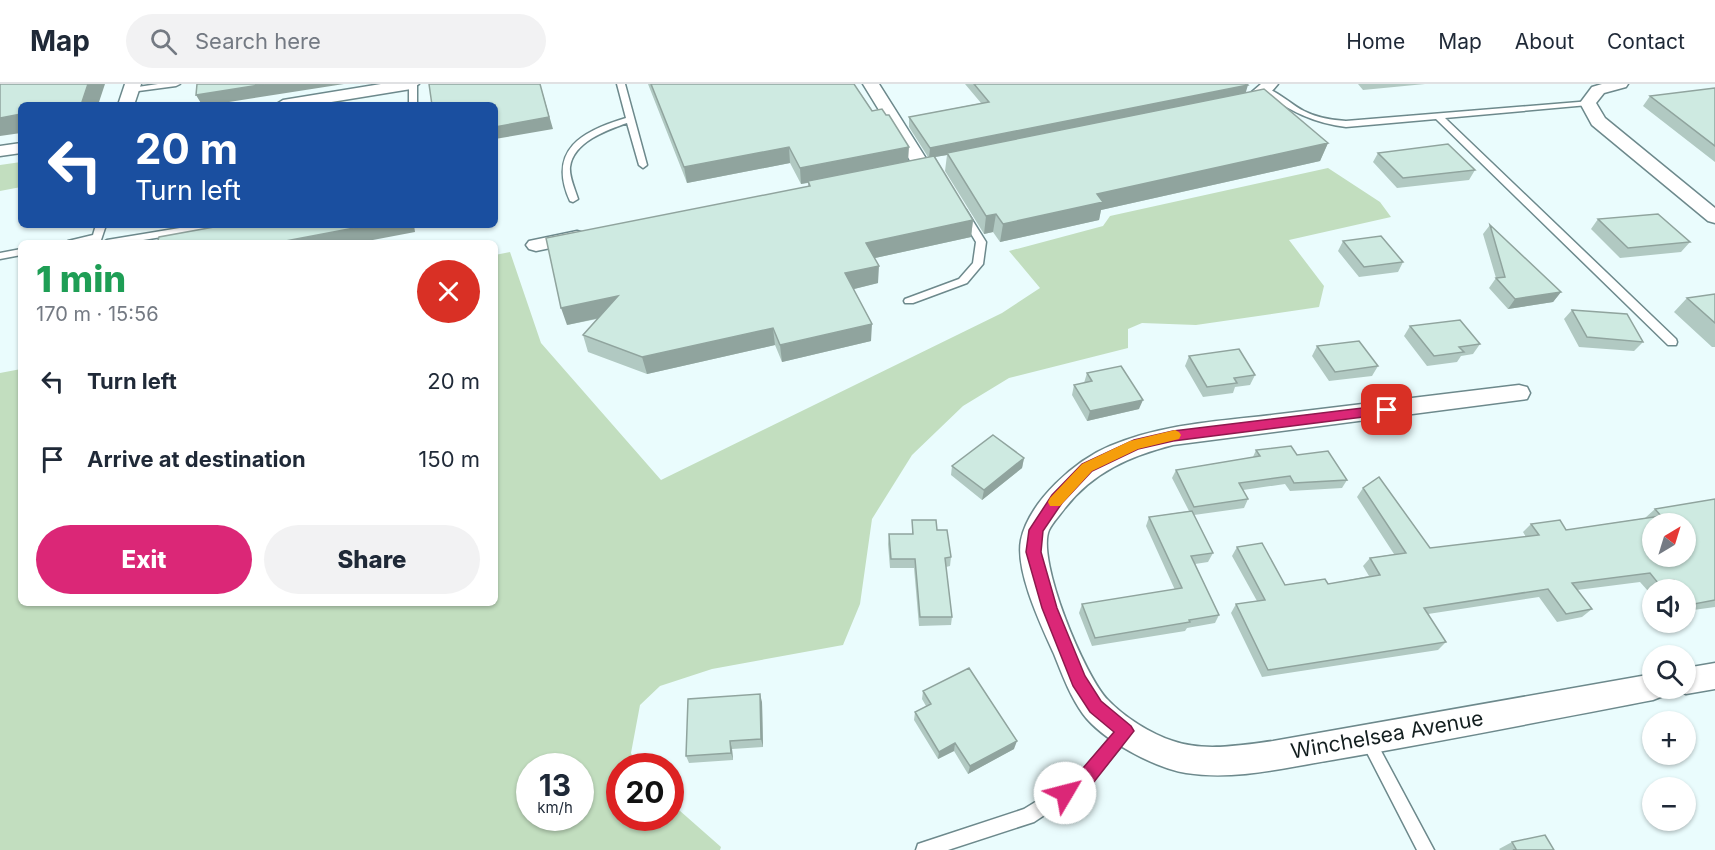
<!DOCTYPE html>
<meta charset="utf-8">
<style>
body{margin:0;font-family:Inter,sans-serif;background:#f2f2f3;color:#1f2937;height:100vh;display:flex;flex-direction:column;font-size:22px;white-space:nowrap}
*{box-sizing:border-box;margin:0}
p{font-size:20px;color:#747a83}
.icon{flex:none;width:33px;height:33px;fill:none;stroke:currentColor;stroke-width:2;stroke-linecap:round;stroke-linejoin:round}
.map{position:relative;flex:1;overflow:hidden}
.panel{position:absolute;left:18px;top:156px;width:480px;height:366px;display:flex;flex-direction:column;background:#fff;border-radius:9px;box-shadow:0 2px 4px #0004}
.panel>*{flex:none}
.guide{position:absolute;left:18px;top:18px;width:480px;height:126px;border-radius:9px;box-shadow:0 2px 4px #0004;background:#1a4fa0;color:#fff;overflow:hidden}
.needle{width:39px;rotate:38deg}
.fabs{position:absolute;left:1642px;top:429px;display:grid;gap:12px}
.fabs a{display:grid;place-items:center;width:54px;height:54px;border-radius:50%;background:#fff;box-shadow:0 2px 4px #0004;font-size:30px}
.speed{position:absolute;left:516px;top:669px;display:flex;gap:12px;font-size:30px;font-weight:700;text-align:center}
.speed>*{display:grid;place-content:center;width:78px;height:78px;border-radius:50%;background:#fff;box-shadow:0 2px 4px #0004;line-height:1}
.speed small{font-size:15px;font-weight:400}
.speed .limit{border:9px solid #d22;background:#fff;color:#111}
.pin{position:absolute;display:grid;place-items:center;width:51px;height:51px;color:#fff;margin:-26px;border-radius:12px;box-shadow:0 3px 9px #0006}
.me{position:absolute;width:66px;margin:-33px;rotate:53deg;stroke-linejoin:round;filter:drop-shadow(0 0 4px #0008)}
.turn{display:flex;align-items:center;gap:21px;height:126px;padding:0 18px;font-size:27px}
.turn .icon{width:78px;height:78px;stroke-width:2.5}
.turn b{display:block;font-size:42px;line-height:51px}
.round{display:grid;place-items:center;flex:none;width:63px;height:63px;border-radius:32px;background:#f2f2f3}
.head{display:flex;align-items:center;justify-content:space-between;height:102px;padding:0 18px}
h1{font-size:36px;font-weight:800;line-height:45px;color:#1e9e55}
.button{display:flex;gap:12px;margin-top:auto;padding:12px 18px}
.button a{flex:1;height:69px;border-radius:36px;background:#db2777;color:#fff;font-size:24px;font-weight:800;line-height:69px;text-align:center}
.button a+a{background:#f2f2f3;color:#1f2937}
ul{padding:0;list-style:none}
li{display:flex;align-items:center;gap:18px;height:78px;padding:0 18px}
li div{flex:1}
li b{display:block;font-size:22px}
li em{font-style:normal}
header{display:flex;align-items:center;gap:36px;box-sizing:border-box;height:84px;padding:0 30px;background:#fff;border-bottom:2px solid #e0e1e3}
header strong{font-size:28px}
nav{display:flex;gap:33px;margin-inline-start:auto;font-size:21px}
.search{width:420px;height:54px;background:#f2f2f3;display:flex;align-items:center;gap:15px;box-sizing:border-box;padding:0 21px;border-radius:33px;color:#747a83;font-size:22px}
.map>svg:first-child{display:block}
</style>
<header>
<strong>Map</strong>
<div class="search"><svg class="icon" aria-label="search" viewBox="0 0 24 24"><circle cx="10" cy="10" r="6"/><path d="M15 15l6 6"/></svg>Search here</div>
<nav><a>Home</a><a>Map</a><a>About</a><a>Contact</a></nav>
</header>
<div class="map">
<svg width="1715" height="766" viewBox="0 0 1715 766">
<rect width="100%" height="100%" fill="#eafcfd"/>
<path fill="#c2debf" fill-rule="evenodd" d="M21,78V103L0,107V81Z
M1328,84L1380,118L1391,133L1289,156L1324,202L1319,223L1196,241L1142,239L1128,245V264L1009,294L963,322L912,371L872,435L860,520L843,561L712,585L660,602L640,621L631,669L636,682H620V734H670L671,719L721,763L720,766H0V289L21,285V519H495V171L510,168L541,259L661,396L1002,229L1040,204L1009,167L1103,142L1110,132ZM530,682H580V734H530Z"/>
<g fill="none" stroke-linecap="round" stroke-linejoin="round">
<g stroke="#6d898c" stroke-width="3">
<path id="lane" d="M158,0H180L176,2L131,8L127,6L131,4Z
M409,0H417V21H409Z
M617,0H625L647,81L643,84L639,81L627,39C607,46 573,58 570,83C569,93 575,105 578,115L573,118L570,117C547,66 582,47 626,34Z
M1263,4C1274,4 1293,22 1304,27C1318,34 1331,36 1346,37L1591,17L1592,19L1588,21L1445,34L1676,255L1677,258L1676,261H1668L1436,35L1346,43C1313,39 1290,27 1263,8Z
M963,125L966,126L986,158L983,180L967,199L913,219H905L904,217L905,215L959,195L973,179L976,158L958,128Z
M96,141H106L100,159H90L91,157L66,159L68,157L93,151Z
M198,141H221L216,144L125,159H102L107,156Z
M21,165V171L0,175V169Z
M1125,640L1130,642L1132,647L1130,652L1088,702L1034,738L948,766H916L918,760L924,758L1024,725L1078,692L1120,642Z
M1367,648L1372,650L1434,766H1417L1360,655L1362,650Z"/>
</g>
<g stroke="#6d898c" stroke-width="3">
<path id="street" d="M125,0H141L134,21H118Z
M381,0H419L411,5L313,21H275L283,16Z
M863,0H879L932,84L929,88H917Z
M1261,0H1278C1267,14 1251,28 1232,23L1230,20L1232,17L1246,13Z
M1602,0H1628L1626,3L1604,9L1596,19L1605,34L1715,124V139L1708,137L1592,41L1580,19L1592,3Z
M21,59V69L0,72V62Z
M577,147L584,149L587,153L584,157L536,167L529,165L526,161L529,157Z
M1519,301L1527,303L1530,309L1527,315L1173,361C1130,372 1093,388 1065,424C1060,431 1053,438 1049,446C1036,476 1085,593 1108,616C1124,633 1151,650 1173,657C1204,668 1241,661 1273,657L1653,590V604H1667L1663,612L1653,616C1548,636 1443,657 1338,675C1288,683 1236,697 1186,689C1155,684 1102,656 1083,630C1070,612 1062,590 1054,570C1041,541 1015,487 1021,456C1029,417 1076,376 1110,362C1164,339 1223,337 1280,330C1360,320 1439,311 1519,301Z
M1715,579V605L1686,610L1676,606L1675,604H1686V584Z"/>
</g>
<use href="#lane" fill="#fff" fill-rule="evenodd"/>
<use href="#street" fill="#fff" fill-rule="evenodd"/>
</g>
<path fill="#b1c9c2" d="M648,0H854L908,77L928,73L909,43V33L981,19L965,0H1247L1245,9L1328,59L1320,77L1101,126L1099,136L1000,158L993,148L984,150L945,87L947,71L935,73L973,136L971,153L875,174L878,199L854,205L871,257L782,278L775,261L647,290L588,268L583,251L597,235L567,241L808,102V99L801,100L790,79L687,99Z
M1358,0H1425L1363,6Z
M1715,4V78L1643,22L1650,12Z
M1378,69L1475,86L1469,96L1397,104L1373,78Z
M1598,135L1690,158L1681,168L1620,174L1591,145Z
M1490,141L1561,208L1553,218L1508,225L1489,204L1496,194L1483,150Z
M1343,157L1403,178L1398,188L1359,193L1338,167Z
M1715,210V263H1712L1674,228L1687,214Z
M1572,226L1643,258L1634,267L1579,263L1564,235Z
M1410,242L1480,260L1473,270L1461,272L1457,278L1427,282L1404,252Z
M1317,262L1378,282L1372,292L1329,297L1312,272Z
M1189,272L1255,291L1250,301L1235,303L1233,309L1203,313L1185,282Z
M1087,289L1139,325L1087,337L1072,311L1074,301L1084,299Z
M1256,366L1297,371L1347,396L1342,404L1290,407L1285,400L1243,406L1248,415L1244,424L1194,431L1213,469L1208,478L1195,480L1219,531L1215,539L1187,544L1185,547L1092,562L1079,529L1082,520L1175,506L1146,442L1149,433L1189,427L1172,394L1176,386L1253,373Z
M1024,374L1022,384L982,416L951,391L952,382Z
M1363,404L1430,464L1526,453L1523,448L1531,440L1566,446L1645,434L1655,425L1715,415V523L1686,527V506H1664L1663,504L1648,507L1640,498L1577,506L1592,525L1582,533L1557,538L1539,513L1428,530L1446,558L1438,566L1262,593L1231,529L1236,520L1257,517L1232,472L1237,463L1285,501L1328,500L1369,492L1363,482L1370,474L1394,470L1357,413Z
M912,436L937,446L951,473L950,482L946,483L952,533L951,541L919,542L914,484H890L888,460L889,450H912Z
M923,607L1014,665L968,690L954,667L938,675L914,636L915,628L926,622L922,615Z
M762,618L763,663L732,665L733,676L689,679L686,672Z
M1512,758L1554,766H1500L1499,765Z"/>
<path fill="#90a49e" d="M88,0H105L98,21H81Z
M265,0H344L210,21H202L196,11Z
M540,0L553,45L495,55V43Z
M1248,1L1245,11L947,69V71L929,74L930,64Z
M21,30V49L0,52V34Z
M1328,59L1320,77L1101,126L1099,136L1000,158L1003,140L1097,110Z
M789,63L790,79L687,99L684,83Z
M909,63L908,78L801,100L800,84Z
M996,130L993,148L984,150L986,132Z
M973,136L971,153L866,176V159Z
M370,141H414L415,148L357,159H275Z
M879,182L878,199L846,207L845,189Z
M1561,208L1553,218L1508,225L1515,215Z
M618,212L622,229L567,241L561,224Z
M872,240L871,257L782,278L780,261Z
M773,244L775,261L647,290L642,273Z
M1143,316L1139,325L1087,337L1090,327Z
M1024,374L1022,384L982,416L984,406Z
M760,610L762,618L763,663L761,655Z
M730,657L732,665L733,676L731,669Z
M1017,657L1014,665L968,690L970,682Z
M955,659L954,667L938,675L939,668Z"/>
<path fill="#ceeae1" stroke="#90a49e" stroke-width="1.5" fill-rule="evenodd" d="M0,0H88L81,21H21V30L0,34Z
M197,0H265L196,11Z
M429,0H540L549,33L495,43V21H432Z
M651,0H854L872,27L882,25L886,31H889L909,63L800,84L789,63L684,83Z
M974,0H1247L1248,1L930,64L909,33L989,18Z
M1715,4V62L1650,12Z
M1264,5L1328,59L1097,110L1103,118L1003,140L996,130L986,132L947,69Z
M1448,60L1475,86L1403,94L1378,69Z
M934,72L973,136L866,159L879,182L845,189L872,240L780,261L773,244L642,273L583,251L618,212L561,224L546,154L810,102L808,97Z
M1658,130L1690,158L1628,164L1598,135Z
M225,141H370L275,159H157L159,153Z
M1490,141L1561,208L1515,215L1496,194L1505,193Z
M1381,152L1403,178L1364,183L1343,157Z
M1715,210V239L1687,214Z
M1572,226L1627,230L1643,258L1587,253Z
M1460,236L1480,260L1459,263L1464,268L1434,272L1410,242Z
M1359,257L1378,282L1335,288L1317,262Z
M1239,265L1255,291L1234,294L1237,299L1207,303L1189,272Z
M1121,282L1143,316L1090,327L1074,301L1092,297L1087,289Z
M993,351L1024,374L984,406L952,382Z
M1291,362L1297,371L1328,367L1347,396L1294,399L1290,392L1239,399L1248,415L1194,423L1176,386L1260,372L1256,366Z
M1379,393L1430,464L1539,451L1531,440L1560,436L1566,446L1661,432L1655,425L1715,415V516L1694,520L1686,511V506H1682L1674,496L1658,499L1650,489L1572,499L1592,525L1566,530L1548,505L1424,524L1446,558L1268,586L1236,520L1265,516L1237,463L1262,459L1285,501L1325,495L1328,500L1380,491L1370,474L1406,469L1363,404ZM1653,440H1686V472H1653Z
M1192,427L1213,469L1191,472L1219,531L1189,536L1190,538L1095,554L1082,520L1182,504L1149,433Z
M912,436H936L937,446H947L951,473L945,474L952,533H920L915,475H891L889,450H913Z
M969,584L1017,657L970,682L955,659L939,668L915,628L931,620L923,607Z
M760,610L761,655L730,657L731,669L686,672L688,615Z
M1545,751L1554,766H1513L1516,765L1512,758Z"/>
<path fill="#db2777" stroke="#8e194d" stroke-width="1.5" d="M1387,321L1394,326L1387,330L1173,357L1138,365L1092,387L1062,419L1043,447L1041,468L1057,524L1085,592L1101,617L1131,642L1134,647L1090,703L1065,717L1059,715L1056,709L1059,702L1077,691L1114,648L1090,628L1073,602L1042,524L1026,468L1029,446L1052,411L1082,380L1134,356L1173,347Z"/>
<path fill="#f59e0b" d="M1175,346L1179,348L1181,351L1179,355L1138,365L1092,387L1060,422H1050L1048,418L1050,414L1082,380L1130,357Z"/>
<g text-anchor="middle" stroke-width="6" stroke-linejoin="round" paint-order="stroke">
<g font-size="21" fill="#131e1f" stroke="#fff">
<text transform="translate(1387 651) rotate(-10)" y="7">Winchelsea Avenue</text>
</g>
</g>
</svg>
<div class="fabs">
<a><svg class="needle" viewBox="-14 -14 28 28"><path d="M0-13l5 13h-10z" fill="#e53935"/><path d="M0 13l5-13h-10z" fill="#747a83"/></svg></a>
<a><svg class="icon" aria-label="sound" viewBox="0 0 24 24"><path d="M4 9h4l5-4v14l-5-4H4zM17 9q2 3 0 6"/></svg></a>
<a><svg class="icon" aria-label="search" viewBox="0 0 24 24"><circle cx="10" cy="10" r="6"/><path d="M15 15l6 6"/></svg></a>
<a>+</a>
<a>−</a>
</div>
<div class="speed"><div>13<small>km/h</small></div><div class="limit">20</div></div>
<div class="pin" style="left:1387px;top:326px;background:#d93025"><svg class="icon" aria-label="arrive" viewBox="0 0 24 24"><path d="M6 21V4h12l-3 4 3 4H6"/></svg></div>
<svg class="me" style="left:1065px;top:709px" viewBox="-20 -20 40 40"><circle r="19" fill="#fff"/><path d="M0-13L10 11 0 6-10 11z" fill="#db2777"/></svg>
<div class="guide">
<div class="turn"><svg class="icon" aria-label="left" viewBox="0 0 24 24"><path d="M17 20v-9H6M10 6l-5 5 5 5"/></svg><div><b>20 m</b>Turn left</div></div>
</div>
<section class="panel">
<div class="head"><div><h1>1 min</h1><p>170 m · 15:56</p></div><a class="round" style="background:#d93025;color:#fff"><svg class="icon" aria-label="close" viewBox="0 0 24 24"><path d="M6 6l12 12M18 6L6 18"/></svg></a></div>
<ul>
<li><svg class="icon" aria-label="left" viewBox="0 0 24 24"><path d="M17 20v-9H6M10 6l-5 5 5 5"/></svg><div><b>Turn left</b></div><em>20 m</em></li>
<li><svg class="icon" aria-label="arrive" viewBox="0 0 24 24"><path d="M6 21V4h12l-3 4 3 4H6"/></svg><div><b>Arrive at destination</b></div><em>150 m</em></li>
</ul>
<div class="button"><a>Exit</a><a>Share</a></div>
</section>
</div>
